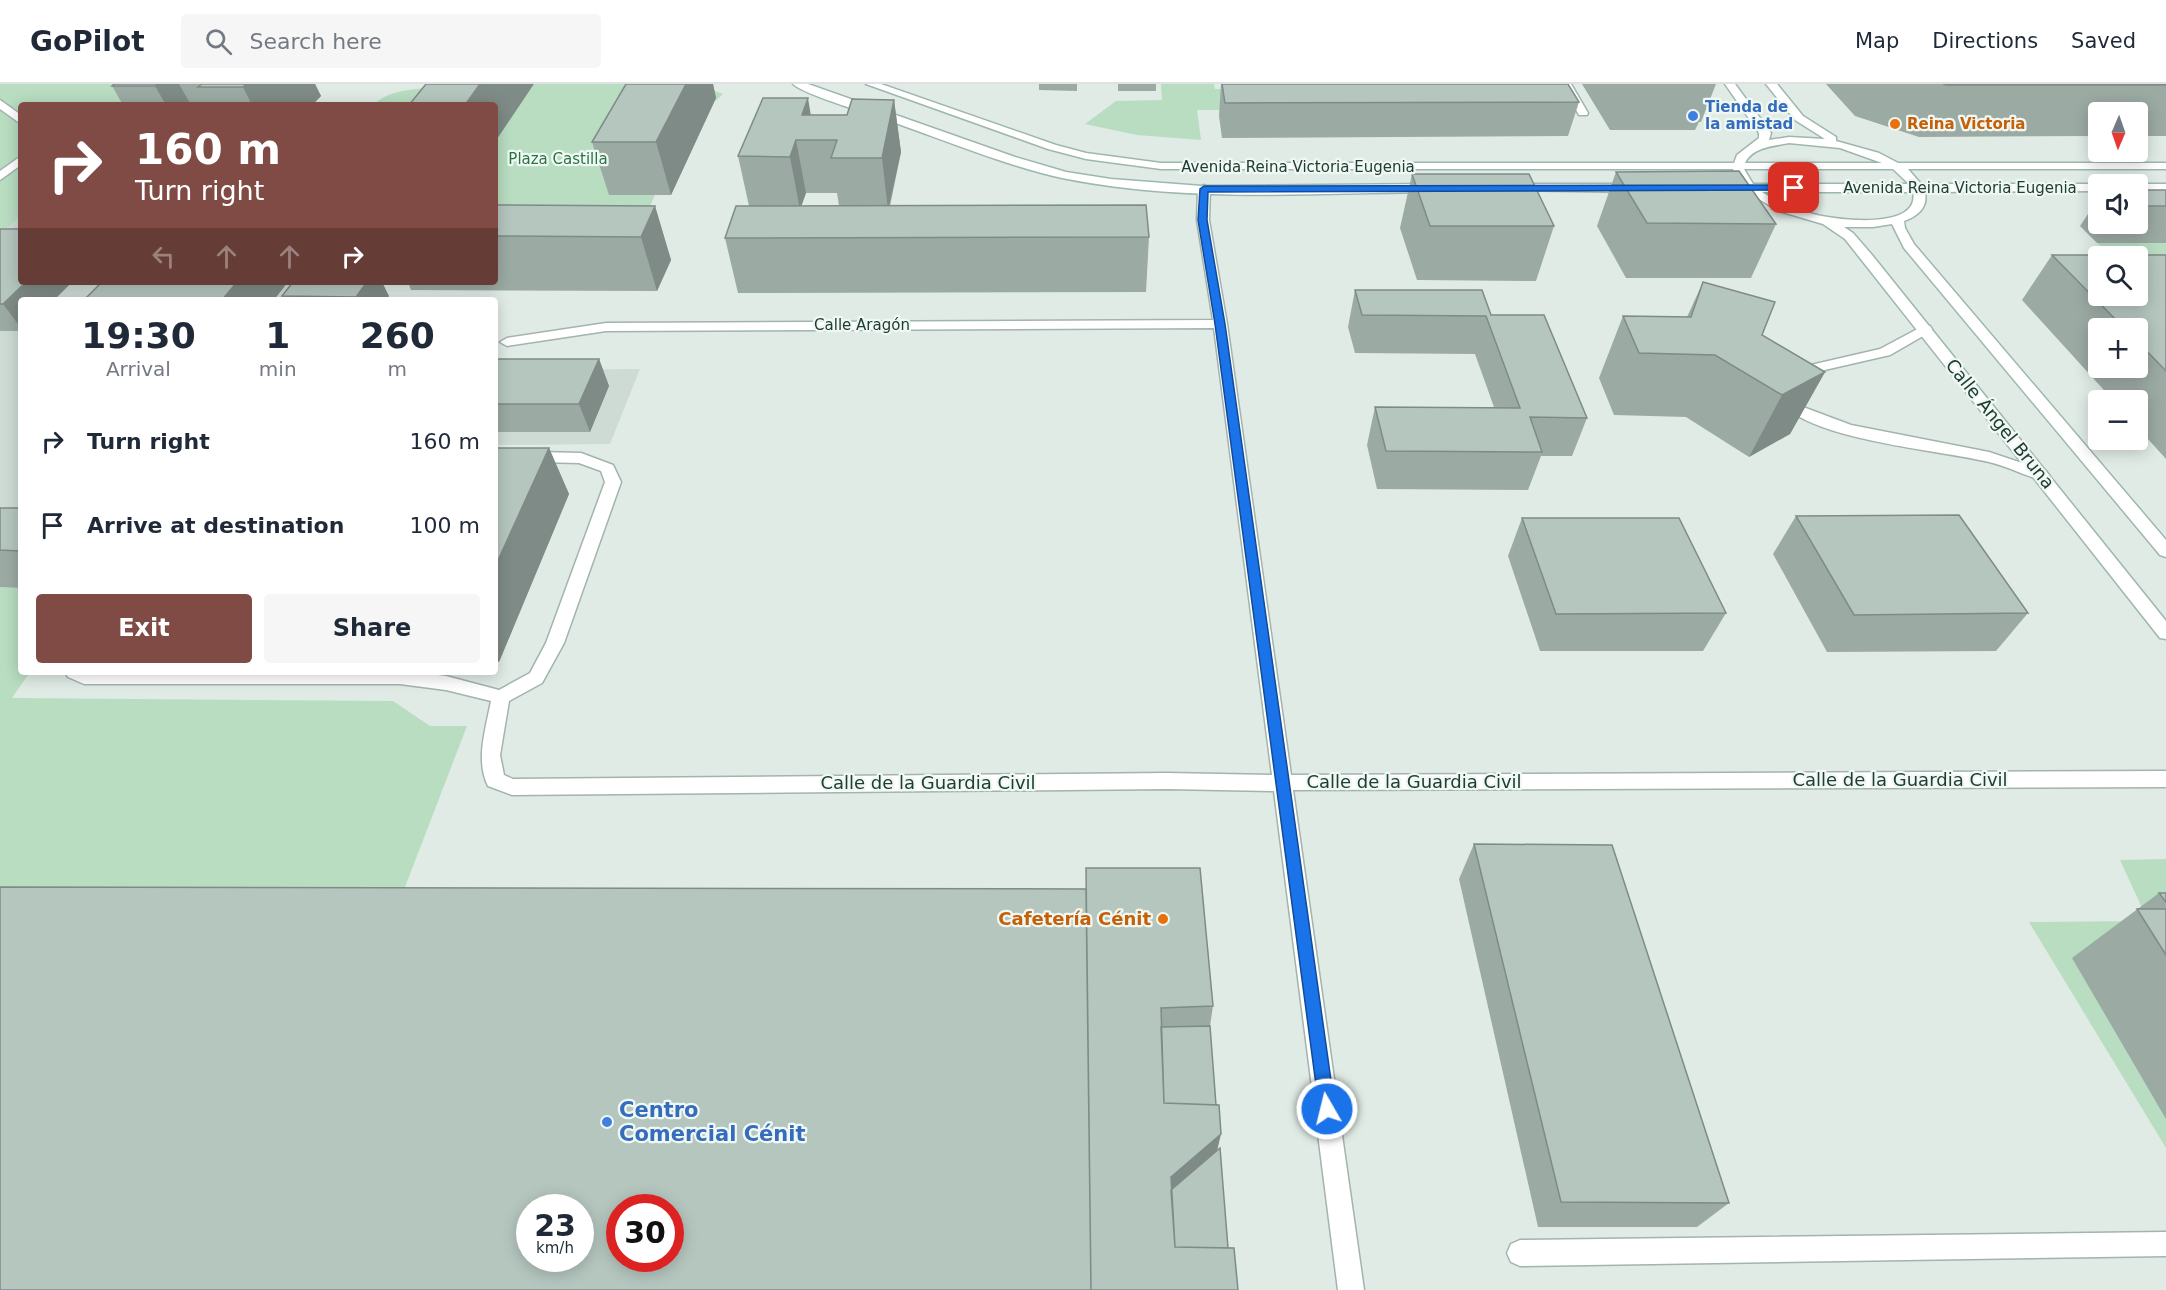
<!DOCTYPE html>
<meta charset="utf-8">
<style>
body{margin:0;font-family:"DejaVu Sans",sans-serif;background:#f6f6f7;color:#1f2937;height:100vh;display:flex;flex-direction:column;font-size:22px;white-space:nowrap}
*{box-sizing:border-box;margin:0}
p{font-size:20px;color:#747a83}
.icon{flex:none;width:33px;height:33px;fill:none;stroke:currentColor;stroke-width:2;stroke-linecap:round;stroke-linejoin:round}
.map{position:relative;flex:1;overflow:hidden}
.drawer{position:absolute;left:18px;top:213px;width:480px;height:378px;display:flex;flex-direction:column;background:#fff;border-radius:6px;box-shadow:0 3px 15px #0003}
.drawer>*{flex:none}
.guide{position:absolute;left:18px;top:18px;width:480px;height:183px;border-radius:6px;box-shadow:0 3px 15px #0003;background:#804b44;color:#fff;overflow:hidden}
.needle{width:39px;rotate:182deg}
.tools{position:absolute;left:2088px;top:18px;display:grid;gap:12px}
.tools a{display:grid;place-items:center;width:60px;height:60px;border-radius:6px;background:#fff;box-shadow:0 3px 15px #0003;font-size:30px}
.speed{position:absolute;left:516px;top:1110px;display:flex;gap:12px;font-size:30px;font-weight:700;text-align:center}
.speed>*{display:grid;place-content:center;width:78px;height:78px;border-radius:50%;background:#fff;box-shadow:0 3px 15px #0003;line-height:1}
.speed small{font-size:15px;font-weight:400}
.speed .limit{border:9px solid #d22;background:#fff;color:#111}
.pin{position:absolute;display:grid;place-items:center;width:51px;height:51px;color:#fff;margin:-26px;border-radius:12px;box-shadow:0 3px 9px #0006}
.me{position:absolute;width:66px;margin:-33px;rotate:352deg;stroke-linejoin:round;filter:drop-shadow(0 0 4px #0008)}
.turn{display:flex;align-items:center;gap:21px;height:126px;padding:0 18px;font-size:27px}
.turn .icon{width:78px;height:78px;stroke-width:2.5}
.turn b{display:block;font-size:42px;line-height:51px}
.lanes{display:flex;align-items:center;height:57px;padding:0 18px;background:#0003;justify-content:center;gap:30px;direction:ltr}
.lanes .off{opacity:.35}
.eta{display:flex;justify-content:space-evenly;align-items:center;height:102px;text-align:center}
.eta b{font-size:36px;font-weight:800;line-height:42px}
.button{display:flex;gap:12px;margin-top:auto;padding:12px 18px}
.button a{flex:1;height:69px;border-radius:6px;background:#804b44;color:#fff;font-size:24px;font-weight:800;line-height:69px;text-align:center}
.button a+a{background:#f6f6f7;color:#1f2937}
ul{padding:0;list-style:none}
li{display:flex;align-items:center;gap:18px;height:84px;padding:0 18px}
li div{flex:1}
li b{display:block;font-size:22px}
li em{font-style:normal}
header{display:flex;align-items:center;gap:36px;box-sizing:border-box;height:84px;padding:0 30px;background:#fff;border-bottom:2px solid #e0e1e3}
header strong{font-size:28px}
nav{display:flex;gap:33px;margin-inline-start:auto;font-size:21px}
.search{width:420px;height:54px;background:#f6f6f7;display:flex;align-items:center;gap:15px;box-sizing:border-box;padding:0 21px;border-radius:6px;color:#747a83;font-size:22px}
.map>svg:first-child{display:block}
</style>
<header>
<strong>GoPilot</strong>
<div class="search"><svg class="icon" aria-label="search" viewBox="0 0 24 24"><circle cx="10" cy="10" r="6"/><path d="M15 15l6 6"/></svg>Search here</div>
<nav><a>Map</a><a>Directions</a><a>Saved</a></nav>
</header>
<div class="map">
<svg width="2166" height="1206" viewBox="0 0 2166 1206">
<rect width="100%" height="100%" fill="#e0ebe6"/>
<path fill="#cedbd5" d="M21,131V198H381L386,216H21V504L0,503V151Z
M640,285L610,360L495,361V286Z"/>
<path fill="#b8ddc1" d="M0,0H157L135,21H21V131L0,151Z
M534,0H697L723,10L610,111H655L626,176L495,175V58Z
M1161,0H1214L1215,5L1551,7L1561,25L1197,26L1201,56L1137,51L1085,40L1116,17L1162,16Z
M425,4L443,21H374C386,7 409,6 425,4Z
M2097,159H2166V206L2138,172H2112Z
M0,503L21,504V588H30L12,614L393,617L430,642H467L400,816H0Z
M2166,775V1064L2029,838L2148,837L2120,776Z"/>
<g fill="none" stroke-linecap="round" stroke-linejoin="round">
<g stroke="#a3b3ad" stroke-width="3">
<path id="lane" d="M1925,241L1930,242L1932,245L1930,248L1890,271L1794,293L1787,289L1789,286L1880,265Z
M1783,310L1788,311L1803,323L1851,341L1989,368L2046,387L2049,391L2041,396C2023,391 2007,382 1989,378C1936,365 1808,357 1776,314Z"/>
</g>
<g stroke="#a3b3ad" stroke-width="3">
<path id="street" d="M1561,0H1571L1588,29L1587,31H1579Z
M0,16L21,31V40L0,25Z
M21,72V81L0,96V87Z
M1204,101L1210,105L1209,136L1227,240L1291,691L2166,687V703L1293,706L1364,1206H1338L1274,707L1167,705L512,711L488,702C475,676 486,644 491,617L446,606L400,600H84L68,593L65,588H414L446,592L499,606L530,589L546,559L605,398L601,387L579,379L495,377V367L581,369L613,381L621,398L564,559L542,599L509,617L500,671L504,691L513,695L1167,689L1272,691L1214,244L606,247L507,262L500,258L507,254L606,239L1213,236L1197,136L1198,105Z
M2166,1148V1172L1520,1182L1511,1178L1507,1169L1511,1160L1520,1156Z"/>
</g>
<g stroke="#9eb7ad" stroke-width="3">
<path id="secondary" d="M793,0H808L1015,73L1066,88L1111,95L1202,102L1434,100L1440,104L1434,108C1311,109 1184,119 1062,94C1004,81 947,57 890,37C870,30 805,11 793,0Z
M866,0H881L1056,61L1086,69L1161,79H1734L1737,71L1759,54V49L1725,0H1735L1771,49L1769,56L1789,53L1825,55L1795,36L1766,0H1777L1803,32L1836,53V57L1879,69L1898,79H2166V85H1908L1921,100H2098V107L1925,108C1928,123 1918,132 1904,137L1905,144L1914,160L2166,456V473L2160,471L1904,164L1892,140L1873,143H1844L1853,149L1872,171L2166,537V555L2160,554L1845,155L1823,140L1779,127L1747,108L1724,106V102L1741,100L1733,85H1161L1086,75L1048,65ZM1789,59L1840,64L1882,79H1745C1753,63 1774,62 1789,59ZM1744,85H1893L1909,100H1753ZM1762,108H1913C1921,147 1834,136 1813,130C1795,126 1777,118 1762,108Z
M1512,100H1635L1641,104L1635,108L1508,106L1506,104Z
M2166,100V108L2138,107V100Z"/>
</g>
<use href="#lane" fill="#fff" fill-rule="evenodd"/>
<use href="#street" fill="#fff" fill-rule="evenodd"/>
<use href="#secondary" fill="#fff" fill-rule="evenodd"/>
</g>
<path fill="#9caaa4" fill-rule="evenodd" d="M114,0H315L321,12L312,21H123L112,2Z
M626,0H713L716,14L671,111H609L592,58Z
M1039,0H1077V7L1039,6Z
M1118,0H1156V7H1118Z
M1221,0H1568L1579,18L1568,52L1222,54L1219,32Z
M1582,0H1716L1701,38H1699L1695,46H1610Z
M1826,0H2166V52H2138V28H2098V52L1919,53L1855,32Z
M894,16L901,68L890,122L1149,153L1146,208L738,209L725,154L749,122L738,72L811,31H847ZM806,109H837L839,122H801Z
M1616,88L1776,140L1751,194H1626L1597,142Z
M1412,90L1554,142L1536,197L1417,196L1400,144Z
M2138,106H2166V159H2097L2080,142L2098,115V140H2138Z
M495,121L655,122L671,176L657,207L411,206L408,198H495Z
M0,145L21,198H72L54,216H21V247H0Z
M2052,171H2166V375L2138,344V316H2113L2022,216ZM2098,244H2138V284H2098Z
M1703,198L1762,251L1825,288L1790,350L1749,373L1686,333L1614,331L1599,294L1623,232L1687,233Z
M1355,206L1491,231L1587,334L1572,372H1541L1528,406L1377,405L1367,361L1375,323H1494L1475,270L1355,269L1348,243Z
M282,212H389L386,216H284Z
M495,275H599L609,302L590,348H495Z
M495,364H549L569,410L499,578H495Z
M0,424H21V504L0,503Z
M1796,432L2028,529L1996,567L1827,568L1773,470Z
M1522,434L1726,529L1703,567H1540L1508,472Z
M1474,760L1729,1119L1697,1143H1538L1459,795Z
M0,803L1213,922L1210,942L1217,1066L1228,1164Z
M2159,809H2166V1035L2072,874Z"/>
<path fill="#7f8b86" d="M158,0H179L191,21H166L155,2Z
M246,0H315L321,12L312,21H252L243,3Z
M480,0H534L495,58V21H465Z
M686,0H713L716,14L671,111L656,58Z
M808,14L815,56L802,31Z
M894,16L901,68L888,127L882,74Z
M796,56L806,109L800,126L790,73Z
M655,122L671,176L657,207L641,153Z
M26,198H72L54,216H21V244L3,220Z
M237,198H288L274,216H222Z
M364,198H382L389,212L386,216H358L356,213Z
M599,275L609,302L590,348L579,320Z
M1825,288L1790,350L1749,373L1782,311Z
M549,364L569,410L499,578L495,572V483Z
M1221,1050L1215,1076L1168,1116L1171,1093Z"/>
<path fill="#b5c6bf" stroke="#7f8b86" stroke-width="1.5" fill-rule="evenodd" d="M114,0H158L155,2H112Z
M202,0H246L243,3H198Z
M426,0H480L465,21H409Z
M626,0H686L656,58H592Z
M1222,0H1568L1579,18L1225,19Z
M1943,0H2166V1H1947Z
M763,14H808L802,31H847L852,15L894,16L882,74H831L837,56H796L790,73L738,72Z
M1739,87L1776,140L1647,139L1616,88Z
M1412,90H1529L1554,142H1430Z
M2138,106H2166V122H2138Z
M495,121L655,122L641,153L495,152Z
M1146,121L1149,153L725,154L736,122Z
M0,145H21V198H26L3,220H0Z
M2052,171H2166V287L2138,258V244H2124ZM2098,172H2138V212H2098Z
M102,198H237L222,216H84Z
M293,198H367L356,213L282,212Z
M1703,198L1775,218L1762,251L1825,288L1782,311L1715,271L1639,269L1623,232L1691,233Z
M1355,206H1482L1491,231H1544L1587,334L1530,333L1542,368L1386,367L1375,323L1520,324L1486,232L1362,231Z
M495,275H599L579,320H495Z
M495,364H549L495,483Z
M0,424H21V467L0,466Z
M1959,431L2028,529L1854,531L1796,432Z
M1522,434H1679L1726,529L1556,530Z
M1474,760L1612,761L1729,1119L1561,1118Z
M1086,784H1200L1213,922L1161,924L1164,1019L1219,1021L1221,1050L1171,1093L1175,1163L1234,1164L1238,1206H1091Z
M0,803L1086,805L1091,1206H0ZM530,1124H580V1174H530ZM620,1124H670V1174H620Z
M2159,809H2166V818Z
M2137,825H2166V871Z
M1210,942L1216,1021L1164,1019L1161,943Z
M1220,1064L1228,1164L1175,1163L1171,1106Z"/>
<path fill="#1a73e8" stroke="#114b97" stroke-width="1.5" d="M1794,101L1797,102V106L1208,108L1207,136L1225,240L1335,1025L1333,1031L1327,1034L1320,1031L1215,240L1198,136L1200,105L1204,102Z"/>
<g fill="#3f7fe0" stroke="#f0f8f4" stroke-width="2">
<circle cx="1693" cy="32" r="6"/>
<circle cx="607" cy="1038" r="6"/>
</g>
<g fill="#e8710a" stroke="#f0f8f4" stroke-width="2">
<circle cx="1895" cy="40" r="6"/>
<circle cx="1163" cy="835" r="6"/>
</g>
<g text-anchor="middle" stroke-width="4.5" stroke-linejoin="round" paint-order="stroke">
<g font-size="15" font-weight="bold" fill="#366cbe" stroke="#f0f8f4" text-anchor="start">
<text x="1705" y="28">Tienda de<tspan x="1705" dy="17">la amistad</tspan></text>
</g>
<g font-size="15" font-weight="bold" fill="#c56008" stroke="#f0f8f4" text-anchor="start">
<text x="1907" y="45">Reina Victoria</text>
</g>
<g font-size="15" fill="#297443" stroke="#f0f8f4">
<text x="558" y="80">Plaza Castilla</text>
</g>
<g font-size="15" fill="#203c34" stroke="#f0f8f4">
<text x="1298" y="88">Avenida Reina Victoria Eugenia</text>
<text x="1960" y="109">Avenida Reina Victoria Eugenia</text>
<text x="862" y="246">Calle Aragón</text>
</g>
<g font-size="18" fill="#203c34" stroke="#f0f8f4">
<text transform="translate(2000 340) rotate(51)" y="6">Calle Ángel Bruna</text>
<text x="1900" y="702">Calle de la Guardia Civil</text>
<text x="1414" y="704">Calle de la Guardia Civil</text>
<text x="928" y="705">Calle de la Guardia Civil</text>
</g>
<g font-size="18" font-weight="bold" fill="#c56008" stroke="#f0f8f4" text-anchor="end">
<text x="1151" y="841">Cafetería Cénit</text>
</g>
<g font-size="21" font-weight="bold" fill="#366cbe" stroke="#f0f8f4" text-anchor="start">
<text x="619" y="1033">Centro<tspan x="619" dy="24">Comercial Cénit</tspan></text>
</g>
</g>
</svg>
<div class="tools">
<a><svg class="needle" viewBox="-14 -14 28 28"><path d="M0-13l5 13h-10z" fill="#e53935"/><path d="M0 13l5-13h-10z" fill="#747a83"/></svg></a>
<a><svg class="icon" aria-label="sound" viewBox="0 0 24 24"><path d="M4 9h4l5-4v14l-5-4H4zM17 9q2 3 0 6"/></svg></a>
<a><svg class="icon" aria-label="search" viewBox="0 0 24 24"><circle cx="10" cy="10" r="6"/><path d="M15 15l6 6"/></svg></a>
<a>+</a>
<a>−</a>
</div>
<div class="speed"><div>23<small>km/h</small></div><div class="limit">30</div></div>
<div class="pin" style="left:1794px;top:104px;background:#d93025"><svg class="icon" aria-label="arrive" viewBox="0 0 24 24"><path d="M6 21V4h12l-3 4 3 4H6"/></svg></div>
<svg class="me" style="left:1327px;top:1025px" viewBox="-20 -20 40 40"><circle r="17" fill="#1a73e8" stroke="#fff" stroke-width="3"/><path d="M0-11L8 9 0 5-8 9z" fill="#fff"/></svg>
<div class="guide">
<div class="turn"><svg class="icon" aria-label="right" viewBox="0 0 24 24"><path d="M7 20v-9h11M14 6l5 5-5 5"/></svg><div><b>160 m</b>Turn right</div></div>
<div class="lanes"><svg class="icon off" aria-label="left" viewBox="0 0 24 24"><path d="M17 20v-9H6M10 6l-5 5 5 5"/></svg><svg class="icon off" aria-label="ahead" viewBox="0 0 24 24"><path d="M12 20V5M6 11l6-6 6 6"/></svg><svg class="icon off" aria-label="ahead" viewBox="0 0 24 24"><path d="M12 20V5M6 11l6-6 6 6"/></svg><svg class="icon" aria-label="right" viewBox="0 0 24 24"><path d="M7 20v-9h11M14 6l5 5-5 5"/></svg></div>
</div>
<section class="drawer">
<div class="eta">
<div><b>19:30</b><p>Arrival</p></div>
<div><b>1</b><p>min</p></div>
<div><b>260</b><p>m</p></div>
</div>
<ul>
<li><svg class="icon" aria-label="right" viewBox="0 0 24 24"><path d="M7 20v-9h11M14 6l5 5-5 5"/></svg><div><b>Turn right</b></div><em>160 m</em></li>
<li><svg class="icon" aria-label="arrive" viewBox="0 0 24 24"><path d="M6 21V4h12l-3 4 3 4H6"/></svg><div><b>Arrive at destination</b></div><em>100 m</em></li>
</ul>
<div class="button"><a>Exit</a><a>Share</a></div>
</section>
</div>
